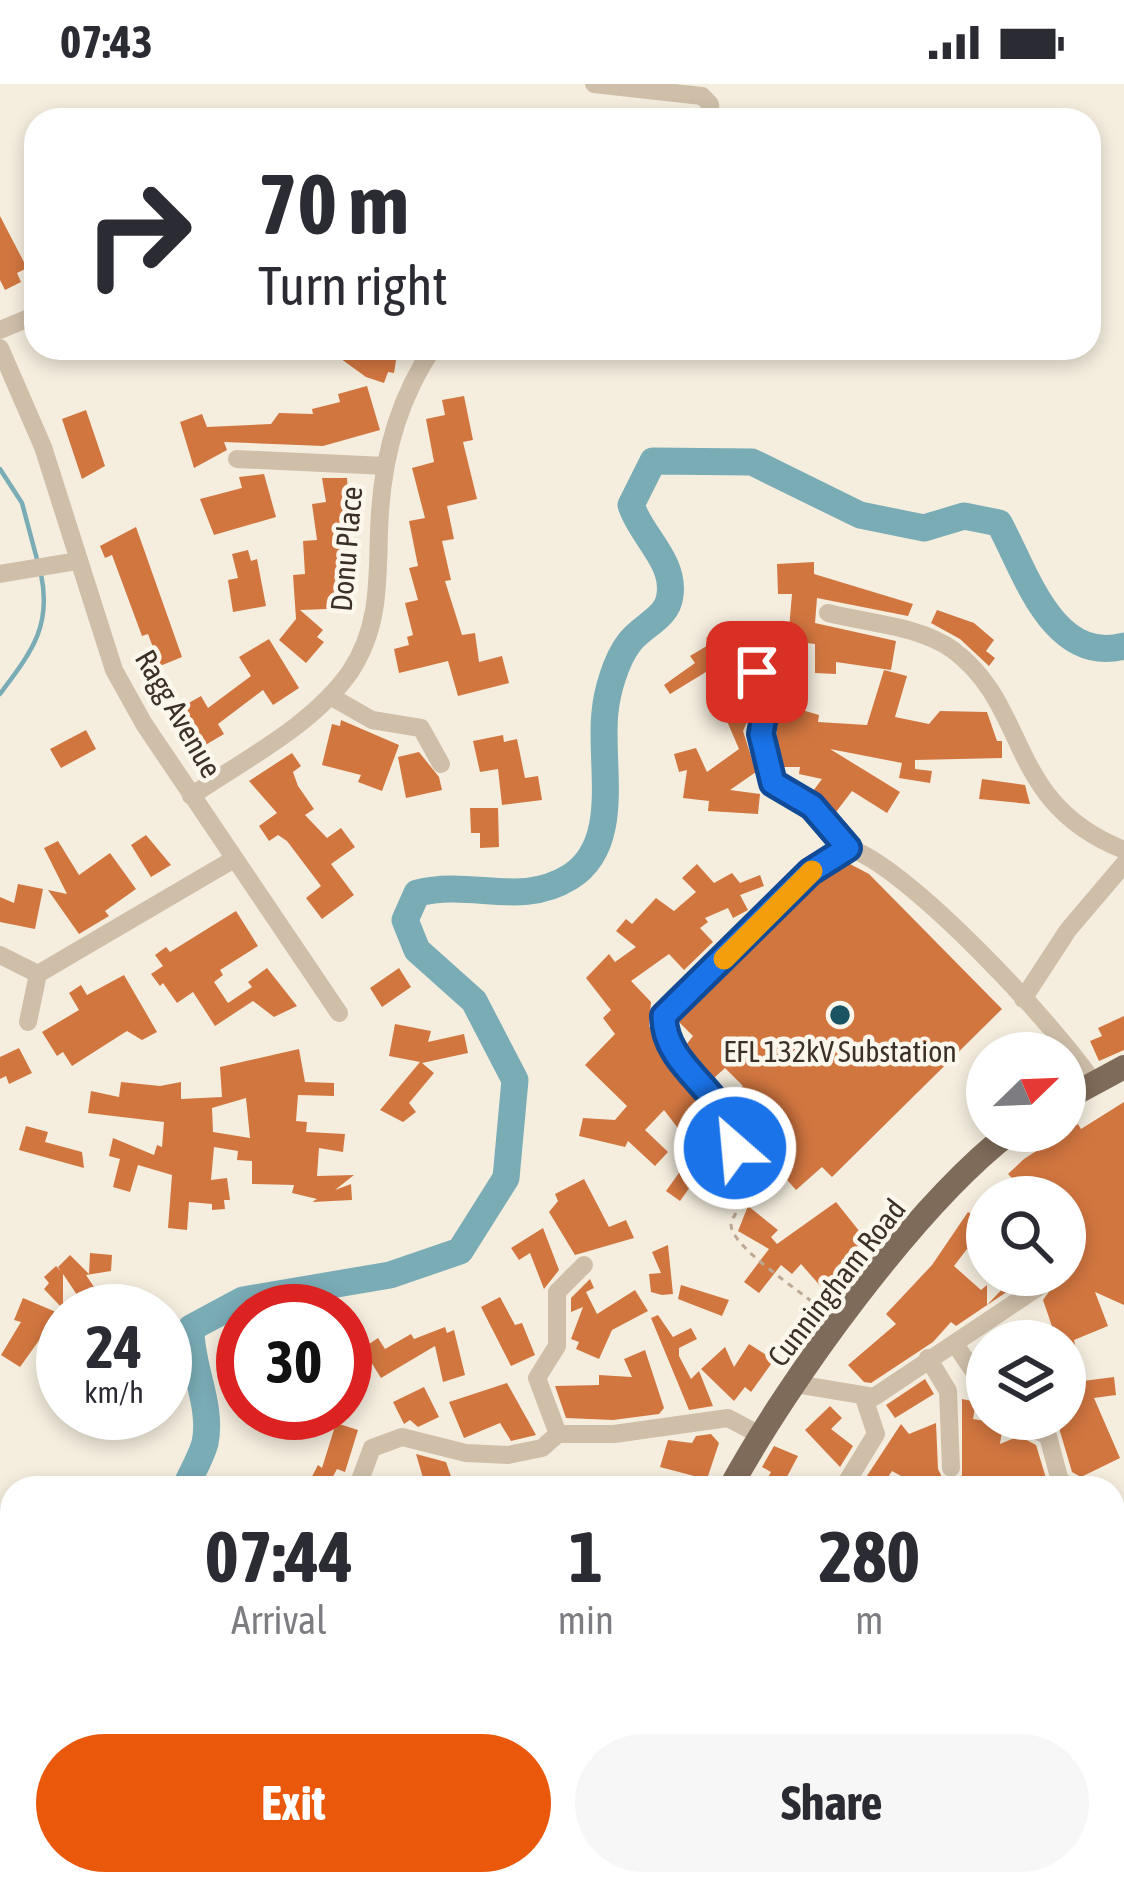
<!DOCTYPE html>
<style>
body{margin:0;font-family:"Asap Condensed",sans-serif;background:#f7f7f7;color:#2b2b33;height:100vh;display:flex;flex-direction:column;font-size:45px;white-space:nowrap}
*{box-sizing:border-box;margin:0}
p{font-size:39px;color:#7c7c81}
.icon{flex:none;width:66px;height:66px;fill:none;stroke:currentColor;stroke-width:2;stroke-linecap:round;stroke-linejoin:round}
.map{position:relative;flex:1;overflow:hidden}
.side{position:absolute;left:0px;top:1392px;width:1125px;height:420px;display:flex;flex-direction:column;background:#fff;border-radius:36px 36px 0 0;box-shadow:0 6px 18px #0003}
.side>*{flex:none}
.top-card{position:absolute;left:24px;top:24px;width:1077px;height:252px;border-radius:36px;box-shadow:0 6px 18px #0003;background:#fff;color:#2b2b33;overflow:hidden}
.needle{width:78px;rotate:67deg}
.tools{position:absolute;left:966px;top:948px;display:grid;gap:24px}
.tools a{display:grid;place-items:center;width:120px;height:120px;border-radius:50%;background:#fff;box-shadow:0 6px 18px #0003;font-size:60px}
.speed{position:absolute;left:36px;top:1200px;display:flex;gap:24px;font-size:60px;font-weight:700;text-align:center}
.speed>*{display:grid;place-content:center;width:156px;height:156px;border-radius:50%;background:#fff;box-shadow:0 6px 18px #0003;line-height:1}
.speed small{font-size:30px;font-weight:400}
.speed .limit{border:18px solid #d22;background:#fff;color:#111}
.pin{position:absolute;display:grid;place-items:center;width:102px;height:102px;color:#fff;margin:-51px;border-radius:24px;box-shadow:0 6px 18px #0006}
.me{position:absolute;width:132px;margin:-66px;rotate:333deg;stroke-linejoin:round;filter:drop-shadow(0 0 9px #0008)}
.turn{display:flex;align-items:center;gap:42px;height:252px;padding:0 36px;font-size:54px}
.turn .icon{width:156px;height:156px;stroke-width:2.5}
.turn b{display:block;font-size:84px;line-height:102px}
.eta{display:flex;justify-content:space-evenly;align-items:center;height:204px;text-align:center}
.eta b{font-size:72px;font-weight:700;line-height:84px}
.action{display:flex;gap:24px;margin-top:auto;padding:24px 36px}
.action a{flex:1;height:138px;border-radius:72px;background:#ea580c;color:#fff;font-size:48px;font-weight:700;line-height:138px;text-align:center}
.action a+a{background:#f7f7f7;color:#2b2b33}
.status{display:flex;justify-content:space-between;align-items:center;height:84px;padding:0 60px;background:#fff;direction:ltr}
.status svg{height:33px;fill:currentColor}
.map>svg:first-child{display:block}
</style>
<div class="status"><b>07:43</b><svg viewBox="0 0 49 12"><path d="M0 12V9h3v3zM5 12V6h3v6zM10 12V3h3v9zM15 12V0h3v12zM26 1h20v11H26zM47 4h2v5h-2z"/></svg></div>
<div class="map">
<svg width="1124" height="1812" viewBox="0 0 1124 1812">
<rect width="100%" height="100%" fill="#f5eedf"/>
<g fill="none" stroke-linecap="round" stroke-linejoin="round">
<path stroke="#7aacb6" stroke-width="4.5" d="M0,385L22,419L38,479
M0,610C31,568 52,543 41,490"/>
<path stroke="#7aacb6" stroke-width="27" d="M185,1404C191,1390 201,1374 205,1359C213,1321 190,1282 191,1244L243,1216L390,1191L460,1167L506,1094L515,996L474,917L417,866L405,836L417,809C473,795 520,824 570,793C623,760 599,679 605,628C607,607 616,576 629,559C641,542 668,534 670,511C675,477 641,452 631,421L653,377L752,378L860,431L924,444L964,432L999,439C1025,486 1052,581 1124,562
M12,1604L6,1620L12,1680
M18,1812L21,1800"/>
</g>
<path fill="#d27640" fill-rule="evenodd" d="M0,132L27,184L17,189L21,198L5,206L0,196Z
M326,264H349L364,276L366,264H398L394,289L388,288L384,299L366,293Z
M367,302L380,346L323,362L224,358L227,366L194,384L180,338L202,330L207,343L271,340L279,329L313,330L312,325L340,318L338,310Z
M464,312L473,356L463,358L477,415L447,422L454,455L442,457L451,496L445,497L462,551L475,549L479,578L502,572L509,599L458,612L448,577L399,589L394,565L409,561L407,553L413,551L405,519L418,516L409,484L418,482L409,437L425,434L412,384L434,378L426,335L445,331L442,316Z
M86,326L105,382L82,395L62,335Z
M264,390L276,433L214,451L200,415L242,404L239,393Z
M322,394H347L355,524L300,526L323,546L317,553L324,558L306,579L279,556L296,535L293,491L305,490L303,457L317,456L312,420L326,418Z
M136,443L182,573L160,582L148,550L142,552L112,471L105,474L100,462Z
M248,466L251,477L257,475L266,522L233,528L228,496L238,494L232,470Z
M814,478V490L913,520L908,532L817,514L815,539L896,557L891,586L836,578V590L815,589V560L788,557L792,510H778L777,480Z
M937,526L974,539L994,556L986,567L995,574L989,582L960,555L931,539Z
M716,547L732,572L670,610L664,601L695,579L690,572L710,560L706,554Z
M269,555L299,604L273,621L263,606L218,640L224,650L202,663L180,624L201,612L208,624L251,592L239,573Z
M786,583L800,587L789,622L819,631L818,638L867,641L884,586L907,592L895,633L929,640L940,627L987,628L997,657H1002V674L915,676V685L932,687L930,699L899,694L902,679L830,665L900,708L887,729L852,707L836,728L813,707L822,695L799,690L800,683H783L776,652Z
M745,596L751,629L743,647L756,688L730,706L760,710L758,730L708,727L709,717L683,714L687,686L679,688L674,670L696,664L707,688L739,665L723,628L727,625L733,633L722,604Z
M341,636L399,661L382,707L358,698L361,691L322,681L332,640L340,642Z
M86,646L96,665L61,684L50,665Z
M503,651L504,658L517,655L525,694L538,692L542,716L502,721L498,685L480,688L473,657Z
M419,668L439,693L442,706L406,714L398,673Z
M292,669L301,682L293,688L298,702L314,725L305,731L327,754L341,744L355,763L331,780L354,811L322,835L306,814L321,802L287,757L278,751L269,757L259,742L277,729L249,697Z
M982,695L1025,701L1030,720L979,715Z
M470,724H498L499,763L480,764V749H471Z
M146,751L171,781L151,793L131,761Z
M58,757L79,791L110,769L136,805L105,827L109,832L79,850L48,806L67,810L44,764Z
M848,779L869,790L1002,925L832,1093L822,1083L796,1106L780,1088L758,1113L728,1087L748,1066L765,1081L794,1055L767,1027L746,1047L730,1014L743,1002L725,984L714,994L686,961L693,952L679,938L822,796Z
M697,780L714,799L732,789L740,799L760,791L764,802L740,811L748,826L733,834L728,824L705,834L708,838L700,844L713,858L684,886L669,870L631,897L651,918L649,942L663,975L707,1028L684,1052L664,1026L645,1046L668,1068L655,1082L628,1057L625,1063L579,1052L583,1034L615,1036L627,1022L585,981L615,950L603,934L611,926L586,894L609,870L615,878L636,863L616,847L626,835L632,840L656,814L674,827L696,808L682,794Z
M18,800L43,805L35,845L0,838V813L14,819Z
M236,827L258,862L220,886L223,891L214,898L228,919L252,903L248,898L267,884L297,922L274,933L253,917L215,942L193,908L177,919L163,899L160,902L151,890L163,882L155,871L166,863L170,868Z
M399,884L411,903L382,923L370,904Z
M124,891L157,948L142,956L127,947L72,982L63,968L57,972L42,948L79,926L69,909L81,901L87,911Z
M1124,932V966L1099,977L1090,957L1102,952L1098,944Z
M395,940L431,947L428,958L464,950L468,969L422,979L434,989L409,1019L416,1028L403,1038L380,1026L420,978L389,972Z
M19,964L32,989L9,1000L6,992L0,995V973Z
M299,965L305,998L334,999V1012L298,1011L296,1037L307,1038L306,1048L345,1050L343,1068L319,1064L317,1092L354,1091L335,1106L351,1100L352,1116L312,1118L317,1115L292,1109L294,1101L252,1100V1077L237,1076L238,1067L214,1063L211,1096L227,1094L230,1116H224L225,1125L212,1126V1120L189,1118L187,1146L168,1144L172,1091L138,1081L130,1108L113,1103L120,1075L109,1072L113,1054L154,1071L157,1061L162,1063L164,1038L88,1029L91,1007L119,1013L121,998L160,1002L181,998V1015L222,1013L220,983ZM246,1014L250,1054L213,1048L212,1024Z
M1124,1018V1221L1095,1208L1108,1242L1074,1256L1083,1297L1114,1293L1116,1311L1094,1314L1120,1374L1081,1393L1072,1388L1059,1344L1045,1335H1065L1069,1306L1065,1257H1057L1043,1216L1053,1202L1047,1191L1072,1186L1065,1166L1077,1153L1065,1141V1113H1000L1013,1095L1008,1090L1024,1075L1078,1040L1081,1045Z
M714,1040L719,1050L706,1060L728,1085L711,1101L700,1089L680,1117L666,1107Z
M26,1042L48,1048L45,1058L82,1068L84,1084L19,1066Z
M584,1095L609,1143L626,1136L634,1154L575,1171L549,1128L558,1117L555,1110Z
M987,1115V1177L967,1165L954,1182L981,1206L987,1201V1221L1009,1198L1014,1203L956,1242L951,1238L933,1258L871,1299L864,1298L848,1281L896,1240L886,1230L932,1181L968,1128L976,1133Z
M836,1118L860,1148L854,1154L860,1160L839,1181L844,1186L823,1205L801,1180L792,1190L781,1181L759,1209L744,1198L769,1165L738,1147L748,1122L778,1146L771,1153L777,1160Z
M543,1144L559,1186L544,1205L530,1169L519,1176L511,1164Z
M668,1161L673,1210L662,1211L651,1208L649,1190L661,1189L652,1168Z
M90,1169L112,1171L111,1187L86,1191L110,1227H88L63,1190V1225L44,1205L49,1199L44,1193L56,1182L61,1187L58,1183L70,1171L89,1190Z
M590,1195L594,1204L586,1208L597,1230L635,1206L648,1227L612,1246L599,1275L576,1265L579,1258L571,1255L583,1223L571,1228V1214Z
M681,1201L729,1216L722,1232L678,1215Z
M500,1213L515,1241L522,1239L535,1271L511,1282L481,1223Z
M23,1214L63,1231V1275L58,1276L50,1241L20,1283L1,1271L21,1238L14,1236Z
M658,1231L673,1253L691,1244L697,1255L679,1264V1272L691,1295L699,1287L713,1322L689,1326L651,1234Z
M445,1243L447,1249L454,1246L465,1291L443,1298L435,1262L381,1294L371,1278L356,1304L345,1298V1264L354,1270L378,1254L385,1265L411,1250L414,1255Z
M749,1260L774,1276L751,1308L745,1303L734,1317L701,1285L725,1263L734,1283Z
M645,1266L664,1324L659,1330L613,1336L566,1334L555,1302L599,1301V1291L632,1293L624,1275Z
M925,1295L934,1310L895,1334L886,1321Z
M507,1299L536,1351L511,1357L500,1339L464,1354L449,1318Z
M424,1303L439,1333L418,1343L410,1336L404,1340L393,1318Z
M962,1315L976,1318L973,1335L1003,1340L1000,1360L1019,1352L1036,1361L1049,1404L985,1395V1401L968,1400V1392H962Z
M830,1322L842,1334L831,1345L853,1362L840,1383L805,1346Z
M336,1339L358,1346L345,1388L337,1385L327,1404H306L318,1381L322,1384Z
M936,1339L938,1385L943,1395L910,1397L892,1387L881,1404H859L901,1340L909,1350Z
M711,1350L719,1359L707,1395L715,1398L714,1404H690L694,1392L660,1383L668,1356L692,1359L696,1352Z
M774,1362L798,1372L781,1404H762L771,1388L762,1383Z
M416,1370L446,1378L455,1404H426Z
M1124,1543V1663L1113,1666V1546Z"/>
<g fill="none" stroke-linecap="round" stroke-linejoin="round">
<path stroke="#bba993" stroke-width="3" stroke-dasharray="6 6" stroke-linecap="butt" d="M698,1108L719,1101L740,1103L744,1114C742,1123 732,1132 731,1140C730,1163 803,1208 822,1226"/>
<path stroke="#cfbfa9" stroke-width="18" d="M594,0L702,12L710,20L711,36
M0,246L36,231
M0,264L43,363L114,586L144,640L339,929
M237,375L385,382
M0,490L77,477
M828,529C867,539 920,542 953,566C1031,624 1005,719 1124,766
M757,588L767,616L761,650L773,699L812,722L847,764
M330,612L372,636L421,644L441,680
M191,712C244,676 313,641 350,588C384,537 376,485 380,428C384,368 399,314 433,264
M0,871L38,890
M38,890L234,775
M1023,915L1068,846L1124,780
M28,938L38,890
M735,1063C736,1012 662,986 664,931L810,788L847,764C902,776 1063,949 1094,1000
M955,1260L987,1307
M928,1274L948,1307L951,1384
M796,1300L874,1313L1040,1202
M1016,1335L1048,1352L1060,1397L1073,1404
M558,1350L537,1294L557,1262V1208L584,1181
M357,1404L372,1364L402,1353L466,1369L508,1371L542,1364L558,1350H614L728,1334L762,1352
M843,1404L876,1350L864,1314
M1113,1717L1124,1713"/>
<path stroke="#7f6b59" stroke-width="24" d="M1065,1015L1124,983
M730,1404C788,1297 916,1120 1012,1047
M544,1812L548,1800"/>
</g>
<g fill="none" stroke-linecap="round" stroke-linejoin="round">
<g stroke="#114b97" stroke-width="30">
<path id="route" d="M735,1064C736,1012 663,986 664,932L810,788L848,764L812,722L773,699L761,650L767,616L757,588"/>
</g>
<use href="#route" stroke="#1a73e8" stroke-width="21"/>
<path stroke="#f59e0b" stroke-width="21" d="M724,875L812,787"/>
</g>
<circle fill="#1a5462" stroke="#fcf7ec" stroke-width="4.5" cx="840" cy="931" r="12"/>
<g text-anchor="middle" stroke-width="9" stroke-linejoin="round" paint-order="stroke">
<g font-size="30" fill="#3c3129" stroke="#fcf7ec">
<text transform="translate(347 465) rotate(-85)" y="10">Donu Place</text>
<text transform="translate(178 630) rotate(60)" y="10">Ragg Avenue</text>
<text transform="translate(837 1199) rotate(-52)" y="10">Cunningham Road</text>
</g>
<g font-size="30" fill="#3c3129" stroke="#fcf7ec">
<text x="840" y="978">EFL 132kV Substation</text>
</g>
</g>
</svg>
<div class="tools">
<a><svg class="needle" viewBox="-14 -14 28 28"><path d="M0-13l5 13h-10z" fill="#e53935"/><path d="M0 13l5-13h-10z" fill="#7c7c81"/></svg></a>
<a><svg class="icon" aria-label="search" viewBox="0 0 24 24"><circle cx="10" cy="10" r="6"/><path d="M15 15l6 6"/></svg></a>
<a><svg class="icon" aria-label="layers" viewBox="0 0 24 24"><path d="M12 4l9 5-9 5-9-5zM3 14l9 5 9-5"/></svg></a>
</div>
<div class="speed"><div>24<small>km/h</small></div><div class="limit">30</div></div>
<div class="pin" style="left:757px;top:588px;background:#d93025"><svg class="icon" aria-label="arrive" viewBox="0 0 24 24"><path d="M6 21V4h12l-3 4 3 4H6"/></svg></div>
<svg class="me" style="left:735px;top:1064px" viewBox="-20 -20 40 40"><circle r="17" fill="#1a73e8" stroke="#fff" stroke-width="3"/><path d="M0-11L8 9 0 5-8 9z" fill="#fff"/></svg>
<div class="top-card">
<div class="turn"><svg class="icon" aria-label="right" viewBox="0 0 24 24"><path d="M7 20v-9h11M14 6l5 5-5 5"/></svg><div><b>70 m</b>Turn right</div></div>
</div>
<section class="side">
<div class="eta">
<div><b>07:44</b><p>Arrival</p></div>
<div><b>1</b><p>min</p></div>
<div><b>280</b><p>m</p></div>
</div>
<div class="action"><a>Exit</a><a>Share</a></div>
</section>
</div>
